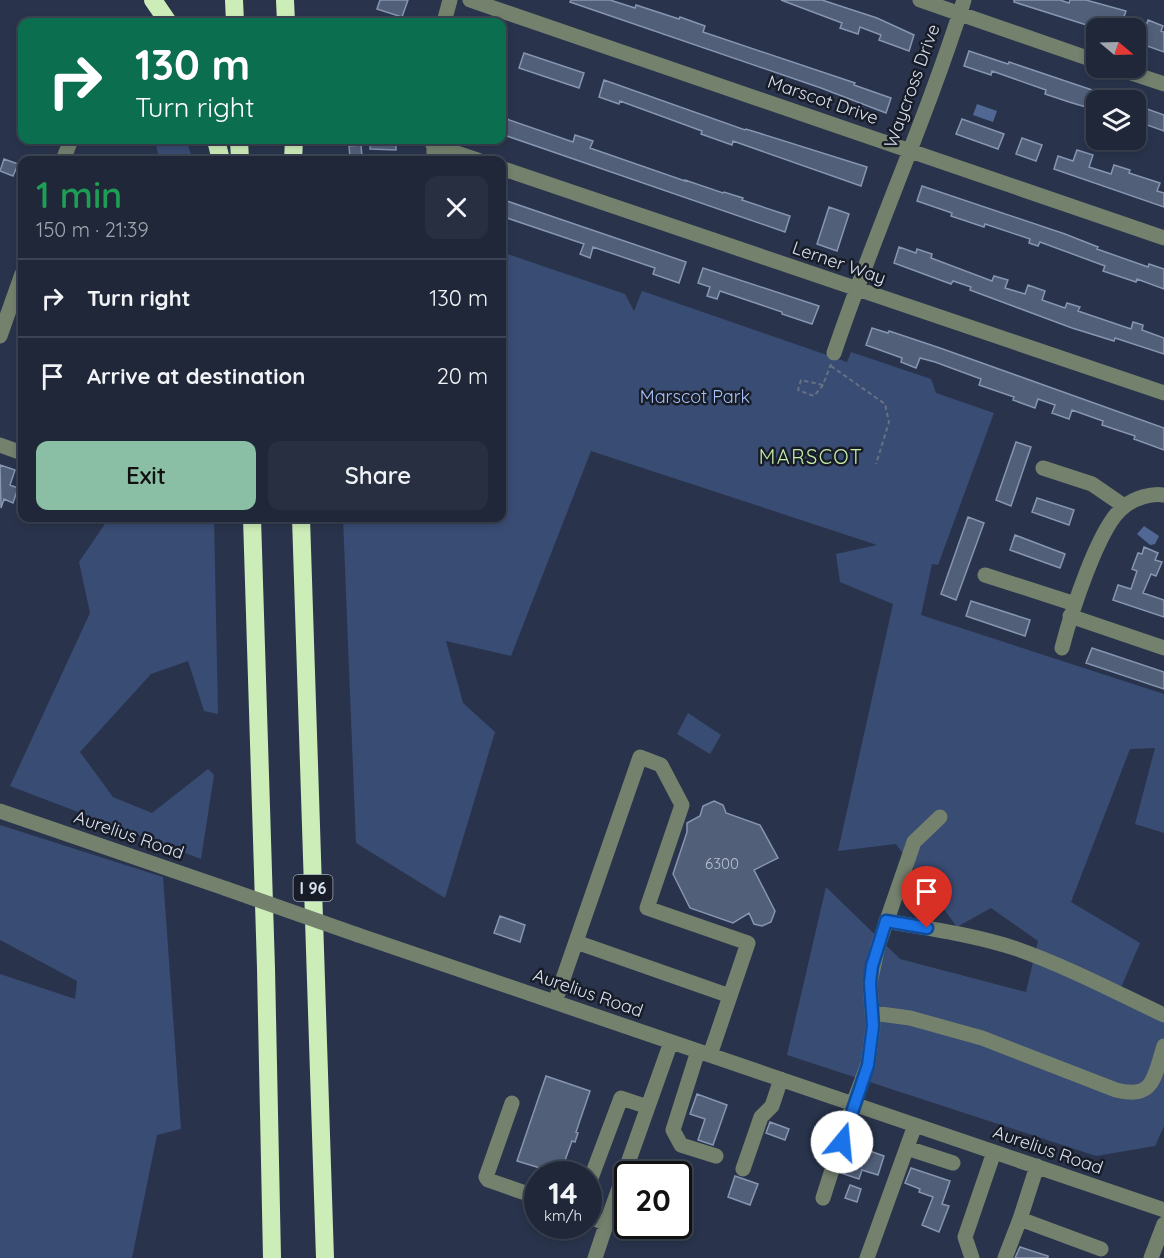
<!DOCTYPE html>
<meta charset="utf-8">
<style>
body{margin:0;font-family:Quicksand,sans-serif;background:#272f41;color:#f1f3f6;height:100vh;display:flex;flex-direction:column;font-size:22px;white-space:nowrap}
*{box-sizing:border-box;margin:0}
p{font-size:20px;color:#a1a5ae}
.icon{flex:none;width:33px;height:33px;fill:none;stroke:currentColor;stroke-width:2;stroke-linecap:round;stroke-linejoin:round}
.map{position:relative;flex:1;overflow:hidden}
.sheet{position:absolute;left:18px;top:156px;width:488px;height:366px;display:flex;flex-direction:column;background:#1f2739;border-radius:12px;box-shadow:0 3px 9px #0003,0 0 0 2px #3c4453}
.sheet>*{flex:none}
.banner{position:absolute;left:18px;top:18px;width:488px;height:126px;border-radius:12px;box-shadow:0 3px 9px #0003,0 0 0 2px #3c4453;background:#0b6e4f;color:#fff;overflow:hidden}
.needle{width:39px;rotate:109deg}
.buttons{position:absolute;left:1086px;top:18px;display:grid;gap:12px}
.buttons a{display:grid;place-items:center;width:60px;height:60px;border-radius:12px;background:#1f2739;box-shadow:0 3px 9px #0003,0 0 0 2px #3c4453;font-size:30px}
.speed{position:absolute;left:524px;top:1161px;display:flex;gap:12px;font-size:30px;font-weight:700;text-align:center}
.speed>*{display:grid;place-content:center;width:78px;height:78px;border-radius:50%;background:#1f2739;box-shadow:0 3px 9px #0003,0 0 0 2px #3c4453;line-height:1}
.speed small{font-size:15px;font-weight:400}
.speed .limit{border:3px solid #111;border-radius:9px;background:#fff;color:#111}
.pin{position:absolute;display:grid;place-items:center;width:51px;height:51px;color:#fff;margin:-62px -26px;border-radius:50% 50% 50% 0;rotate:-45deg;box-shadow:0 0 6px #0007}
.pin .icon{rotate:45deg}
.me{position:absolute;width:66px;margin:-33px;rotate:17deg;stroke-linejoin:round;filter:drop-shadow(0 0 4px #0008)}
.turn{display:flex;align-items:center;gap:21px;height:126px;padding:0 18px;font-size:27px}
.turn .icon{width:78px;height:78px;stroke-width:2.5}
.turn b{display:block;font-size:42px;line-height:51px}
.round{display:grid;place-items:center;flex:none;width:63px;height:63px;border-radius:12px;background:#272f41}
.overview{display:flex;align-items:center;justify-content:space-between;height:102px;padding:0 18px}
h1{font-size:36px;font-weight:600;line-height:45px;color:#1e9e55}
.action{display:flex;gap:12px;margin-top:auto;padding:12px 18px}
.action a{flex:1;height:69px;border-radius:12px;background:#8abfa5;color:#111;font-size:24px;font-weight:600;line-height:69px;text-align:center}
.action a+a{background:#272f41;color:#f1f3f6}
ul{padding:0;list-style:none}
li{display:flex;align-items:center;gap:18px;height:78px;padding:0 18px;border-top:2px solid #3c4453}
li div{flex:1}
li b{display:block;font-size:22px}
li em{font-style:normal}
.map>svg:first-child{display:block}
</style>
<div class="map">
<svg width="1164" height="1258" viewBox="0 0 1164 1258">
<rect width="100%" height="100%" fill="#29344c"/>
<path fill="#394c73" d="M151,140H186L193,160H159L156,143Z
M501,252L625,294L634,311L642,291L847,362L851,352L931,379L936,393L994,413L938,565L932,564L921,615L1164,694V833L1135,824L1155,748L1130,749L1071,902L1140,943L1120,990L1164,1017V1126L1155,1146L1096,1156L787,1055L826,887L900,959L1026,992L1038,941L991,908L957,927L896,844L838,851L893,604L840,582L836,554L877,545L591,451L511,656L446,641L463,703L495,732L445,898L356,843L343,518H501Z
M109,518H214L218,714L204,711L188,661L151,674L80,752L113,797L152,813L208,769L214,775L201,859L10,786L90,613L79,562Z
M688,713L721,735L710,754L677,734Z
M0,825L163,877L181,1129L157,1135L132,1258H0V974L75,999L77,981L0,940Z"/>
<path fill="#516895" d="M977,104L997,111L993,122L973,115Z
M1144,526L1159,536L1155,544L1150,545L1137,534Z"/>
<path fill="#525f79" stroke="#8695b1" stroke-width="1.5" d="M380,0H408L402,17L377,9Z
M571,0H610L635,8L636,5L679,19L680,17L705,26L703,32L855,83L854,85L891,98L886,113L821,88L570,2Z
M781,0H822L877,18L914,35L909,51L879,40L881,35L860,27L858,34L840,28L842,23Z
M1014,0H1060L1069,3L1070,0H1086L1126,11L1120,28H1096L1014,2Z
M1148,20L1163,26L1161,31L1164,32V52L1136,42V26L1145,29Z
M969,51L1008,64L1009,62L1119,99V100H1096V110L1069,102L1045,94L1046,90L992,71L991,75L964,66Z
M524,53L584,73L579,88L519,68Z
M604,80L745,130L746,129L867,167L861,186L733,141L732,145L701,134L702,131L620,101L619,104L599,97Z
M1136,105L1164,115V131L1136,121Z
M501,117L573,142L575,135L593,141L590,148L685,181V180L723,193L724,192L743,198L742,200L790,216L785,232L501,134Z
M962,119L1004,134L998,149L956,134Z
M1022,138L1042,145L1036,161L1016,154Z
M371,140H396V150L370,149Z
M361,145L362,157L350,158L349,146Z
M1077,150L1093,155L1089,167L1111,174L1114,165L1130,170L1129,173L1160,183L1157,191L1164,193V207L1054,169L1058,156L1073,161Z
M4,159L18,164L13,176L0,171Z
M922,186L1065,234L1098,247L1097,249L1148,267L1149,264L1164,269V289L1137,279L1136,282L1103,271L1105,266L1040,242L1038,246L1029,243L1030,239L985,224L984,227L951,216L952,213L917,201Z
M501,199L686,262L679,283L653,274L655,268L593,247L590,258L580,254L584,244L501,216Z
M829,207L849,214L837,251L817,244Z
M899,247L916,253L917,249L932,254L931,258L992,281L994,276L1008,280L1005,288L1025,294L1028,285L1045,291L1042,300L1065,308L1067,303L1080,307L1078,311L1131,329L1133,322L1143,325L1142,330L1164,338V354L1115,338L1114,341L1072,328L970,290L971,287L953,281L951,284L894,263Z
M703,268L819,306L812,324L782,314V312L720,291L717,299L707,296L710,287L698,283Z
M872,328L888,333L889,331L940,348L1164,428V450L1134,439L1135,436L1102,425L1103,421L1072,410L1069,419L1052,413L1055,405L1038,399L1035,408L1013,400L1014,397L979,385L981,379L935,362L920,358L916,368L901,362L902,358L866,345Z
M1016,442L1031,447L1011,506L996,500Z
M0,465L15,470L10,485L18,488L13,503L4,499L1,508Z
M1037,498L1074,510L1069,525L1032,512Z
M968,517L984,523L956,600L941,594Z
M1015,535L1065,554L1060,568L1010,550Z
M1144,547L1158,553L1155,560L1162,562L1156,576L1151,574L1143,593L1164,600V617L1113,600L1118,585L1131,589L1137,571L1132,569L1138,553L1142,554Z
M971,601L1030,620L1025,636L966,616Z
M1092,648L1164,672V689L1086,663Z
M714,801L723,805L726,813L760,825L778,858L754,870L775,911L771,922L762,926L754,924L749,913L733,923L690,908L673,874L687,832V823L700,816L703,806Z
M500,916L525,925L520,942L494,933Z
M546,1076L590,1091L576,1132L578,1133L575,1142L572,1141L560,1174L517,1161Z
M697,1094L727,1105L713,1145L698,1140L705,1119L690,1114Z
M770,1122L789,1129L785,1140L766,1133Z
M867,1150L884,1156L878,1175L862,1170L859,1179L841,1173L847,1153L864,1159Z
M911,1168L950,1181L942,1204L949,1206L939,1232L922,1225L933,1197L919,1192L920,1189L905,1183Z
M735,1176L758,1184L750,1205L728,1197Z
M850,1185L861,1189L857,1202L845,1198Z
M1020,1247L1048,1256V1258H1015Z"/>
<g fill="none" stroke-linecap="round" stroke-linejoin="round">
<path stroke="#667085" stroke-width="2" stroke-dasharray="4.5 3" stroke-linecap="butt" d="M831,366L885,404L889,422L876,464
M823,385L801,380L798,390L814,396L823,385L831,364"/>
<path stroke="#74816d" stroke-width="15" d="M470,0L1164,238
M920,0L1096,61
M444,22L450,0
M1116,68L1164,84
M434,140V160
M433,145L478,160
M63,160L71,140
M501,168L1164,393
M0,336L22,274
M834,353C874,234 926,120 964,0
M0,445L22,453
M1043,468L1092,484L1124,506
M985,575L1075,604
M1070,616L1164,648
M1062,648C1070,617 1099,523 1125,506C1135,498 1151,493 1164,495
M0,811L227,889
M886,921C930,929 975,935 1017,949C1068,967 1115,992 1164,1015
M358,935L1164,1210
M576,942L730,996
M555,1002L640,757L661,765L682,805L647,908L748,943L710,1055
M873,1013L910,1018L982,1038L1116,1090C1155,1100 1154,1076 1164,1046
M698,1051L673,1130L681,1145L716,1156
M512,1103L486,1177L488,1180L537,1197
M907,1148L953,1163
M1037,1166L1020,1219L1101,1249
M743,1169L761,1117L772,1106L781,1079
M588,1186L621,1098L648,1107
M823,1198L853,1104L868,1064L873,1026L870,983L878,946L914,842L940,817
M588,1216L604,1223L607,1222L671,1042
M595,1258L607,1222
M867,1258L915,1125
M972,1258L965,1237L994,1152
M1005,1258L1020,1219
M1151,1258L1164,1224"/>
<path stroke="#ccecb8" stroke-width="18" d="M153,0L168,22
M234,0L235,22
M285,0L286,22
M216,140L221,160
M239,140L240,160
M293,160L294,140
M252,518L266,968L272,1258
M301,518L325,1258"/>
<path stroke="#74816d" stroke-width="15" d="M227,889L358,935"/>
</g>
<g fill="none" stroke-linecap="round" stroke-linejoin="round">
<g stroke="#114b97" stroke-width="15">
<path id="route" d="M842,1142L868,1065L873,1026L870,983L872,966L886,921L927,928"/>
</g>
<use href="#route" stroke="#1a73e8" stroke-width="10"/>
</g>
<g text-anchor="middle" stroke-width="5" stroke-linejoin="round" paint-order="stroke">
<g font-size="15" fill="#b7c0d2">
<text x="722" y="869">6300</text>
</g>
<rect fill="#171c27" stroke="#9fa6b4" stroke-width="1.5" x="293.5" y="875" width="39" height="26" rx="4.5"/>
<g font-size="16" font-weight="bold" fill="#d9e1f0">
<text x="313" y="894">I 96</text>
</g>
<g font-size="18" fill="#d9e1f0" stroke="#171c27">
<text transform="translate(912 86) rotate(-70)" y="6">Waycross Drive</text>
<text transform="translate(823 100) rotate(19)" y="6">Marscot Drive</text>
<text transform="translate(839 263) rotate(19)" y="6">Lerner Way</text>
<text transform="translate(129 835) rotate(19)" y="6">Aurelius Road</text>
<text transform="translate(588 993) rotate(19)" y="6">Aurelius Road</text>
<text transform="translate(1048 1150) rotate(19)" y="6">Aurelius Road</text>
</g>
<g font-size="18" fill="#a6c2fb" stroke="#171c27">
<text x="695" y="403">Marscot Park</text>
</g>
<g font-size="20" letter-spacing="1.5" fill="#c3eda8" stroke="#171c27">
<text x="811" y="464">MARSCOT</text>
</g>
</g>
</svg>
<div class="buttons">
<a><svg class="needle" viewBox="-14 -14 28 28"><path d="M0-13l5 13h-10z" fill="#e53935"/><path d="M0 13l5-13h-10z" fill="#a1a5ae"/></svg></a>
<a><svg class="icon" aria-label="layers" viewBox="0 0 24 24"><path d="M12 4l9 5-9 5-9-5zM3 14l9 5 9-5"/></svg></a>
</div>
<div class="speed"><div>14<small>km/h</small></div><div class="limit">20</div></div>
<div class="pin" style="left:927px;top:928px;background:#d93025"><svg class="icon" aria-label="arrive" viewBox="0 0 24 24"><path d="M6 21V4h12l-3 4 3 4H6"/></svg></div>
<svg class="me" style="left:842px;top:1142px" viewBox="-20 -20 40 40"><circle r="19" fill="#fff"/><path d="M0-13L10 11 0 6-10 11z" fill="#1a73e8"/></svg>
<div class="banner">
<div class="turn"><svg class="icon" aria-label="right" viewBox="0 0 24 24"><path d="M7 20v-9h11M14 6l5 5-5 5"/></svg><div><b>130 m</b>Turn right</div></div>
</div>
<section class="sheet">
<div class="overview"><div><h1>1 min</h1><p>150 m · 21:39</p></div><a class="round"><svg class="icon" aria-label="close" viewBox="0 0 24 24"><path d="M6 6l12 12M18 6L6 18"/></svg></a></div>
<ul>
<li><svg class="icon" aria-label="right" viewBox="0 0 24 24"><path d="M7 20v-9h11M14 6l5 5-5 5"/></svg><div><b>Turn right</b></div><em>130 m</em></li>
<li><svg class="icon" aria-label="arrive" viewBox="0 0 24 24"><path d="M6 21V4h12l-3 4 3 4H6"/></svg><div><b>Arrive at destination</b></div><em>20 m</em></li>
</ul>
<div class="action"><a>Exit</a><a>Share</a></div>
</section>
</div>
